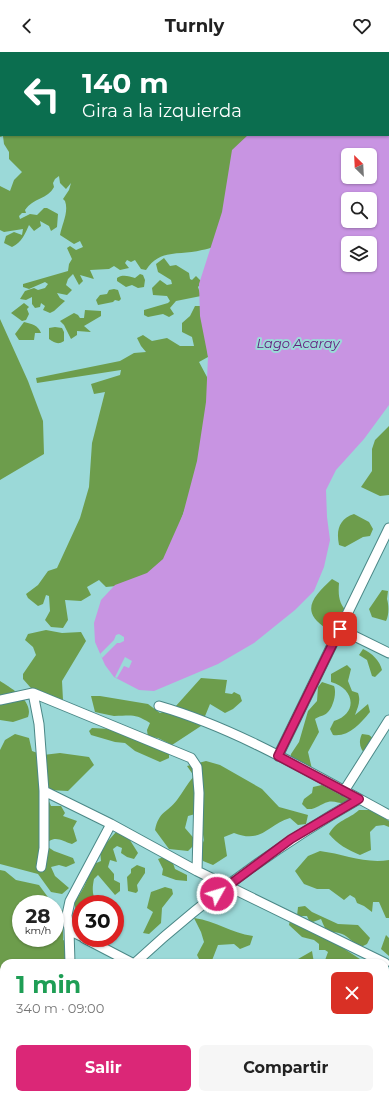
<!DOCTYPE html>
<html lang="es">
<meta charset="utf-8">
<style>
body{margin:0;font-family:Montserrat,sans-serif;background:#f6f6f6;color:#222;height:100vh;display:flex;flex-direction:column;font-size:15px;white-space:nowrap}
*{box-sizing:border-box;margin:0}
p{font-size:13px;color:#767676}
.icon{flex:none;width:22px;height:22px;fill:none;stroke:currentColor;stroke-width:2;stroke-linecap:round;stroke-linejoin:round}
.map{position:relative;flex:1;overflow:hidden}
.side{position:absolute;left:0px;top:907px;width:389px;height:140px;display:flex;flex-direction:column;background:#fff;border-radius:12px 12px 0 0;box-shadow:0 1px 3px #0004}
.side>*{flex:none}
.top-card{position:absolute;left:0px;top:0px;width:389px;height:84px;box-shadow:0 1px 3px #0004;background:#0b6e4f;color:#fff;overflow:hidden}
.needle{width:26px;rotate:336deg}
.fabs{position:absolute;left:341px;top:96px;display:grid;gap:8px}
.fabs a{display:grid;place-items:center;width:36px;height:36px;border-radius:6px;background:#fff;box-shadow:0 1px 3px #0004;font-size:20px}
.speed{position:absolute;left:12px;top:843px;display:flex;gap:8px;font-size:20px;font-weight:700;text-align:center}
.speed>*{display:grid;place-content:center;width:52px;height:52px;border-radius:50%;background:#fff;box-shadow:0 1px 3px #0004;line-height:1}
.speed small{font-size:10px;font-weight:400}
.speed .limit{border:6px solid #d22;background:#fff;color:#111}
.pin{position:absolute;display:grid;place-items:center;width:34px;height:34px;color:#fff;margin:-17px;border-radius:8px;box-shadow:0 2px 6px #0006}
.me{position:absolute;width:44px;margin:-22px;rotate:51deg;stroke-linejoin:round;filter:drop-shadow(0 0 3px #0008)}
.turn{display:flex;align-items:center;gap:14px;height:84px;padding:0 16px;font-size:18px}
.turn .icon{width:52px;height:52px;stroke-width:2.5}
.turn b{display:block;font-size:28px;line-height:34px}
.round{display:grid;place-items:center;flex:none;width:42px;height:42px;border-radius:6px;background:#f6f6f6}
.summary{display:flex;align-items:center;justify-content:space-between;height:68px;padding:0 16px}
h1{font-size:24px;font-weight:700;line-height:30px;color:#1e9e55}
.cta{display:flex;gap:8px;margin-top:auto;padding:8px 16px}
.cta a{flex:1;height:46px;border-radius:6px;background:#db2777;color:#fff;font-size:16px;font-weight:700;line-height:46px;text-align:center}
.cta a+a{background:#f6f6f6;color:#222}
header{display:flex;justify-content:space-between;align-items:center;height:52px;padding:0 16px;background:#fff;font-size:18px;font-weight:700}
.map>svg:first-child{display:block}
</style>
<header><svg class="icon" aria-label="back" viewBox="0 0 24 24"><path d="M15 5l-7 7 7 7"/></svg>Turnly<svg class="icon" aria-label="heart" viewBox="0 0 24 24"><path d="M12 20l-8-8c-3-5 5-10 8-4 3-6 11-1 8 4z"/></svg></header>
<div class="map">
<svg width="389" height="1047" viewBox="0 0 389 1047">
<rect width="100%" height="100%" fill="#9bd9d8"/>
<path fill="#6d9d4c" d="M50,0L66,1L357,0L356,1H41Z
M0,2L1,83H255L225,190C218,193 210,197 202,198C180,204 160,196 146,218L141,217L135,208L131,210L127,208L125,211L129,216L120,218L114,214L109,217L90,218L94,227L80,223L83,229L79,233L73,222L68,227L66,233L72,238L67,243L57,241L60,246L65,249L54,259L50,261L43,258L45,254L41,251L40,255L35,256L32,252V245L26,248L20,247L25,239L34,236L38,238L45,236L48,232L45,230L29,237L23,235V232L68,219L69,212L72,207L67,196L70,194L76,198L83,195L80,189L74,192L60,183C62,172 69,160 65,149L63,147L69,138L71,131L66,137L60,131L59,124L55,127L53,131L54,135C48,147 33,146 25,158L26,161H22L19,164L20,167L30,162L37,163L44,156H47L58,162L57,175L51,179L49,174L40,169L41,174L34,179L29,173C25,182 22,190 12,195L4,191L6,184L14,180L22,183L23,177L4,180L0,178V134L10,139L14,128L22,120L9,107V100L4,92L3,84L0,85Z
M164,206L170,214L176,213L189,221L190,227L192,228L196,224L202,230L198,235L201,244L176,249L170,256L174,262L169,265L163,262L148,265L144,263V258L168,251L170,249L167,244L153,243L152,236L160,228L167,233L172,232L171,228L158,220L156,212Z
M140,222L143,223L145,228L144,235L138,236L132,233L126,235L117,229V226C122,222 129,224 135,226Z
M114,237L118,238L121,247L119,249L115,248L113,250L98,253L96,248L100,243L107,242L109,238Z
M24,251L29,255L27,257L29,262L26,268L22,269L11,261Z
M195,254H205L208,305L199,310L207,325L212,349L211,385L165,512L126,533L106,535L99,528L87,535L91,543L81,549L65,548L68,568L63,576L51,575L45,568L50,559L49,544L46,543L43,552L38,554L28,546L26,542L38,533L48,519L57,516L80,466L89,435L92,391L105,340L94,342L91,332L120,323L121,318L37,331L36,326L120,309L134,301L146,300L141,294L137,286L143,283L152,289L167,286L180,294H194L192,285L182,280V271L190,264Z
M85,258L101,259V264L84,274L91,280L77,279V283L71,287L64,273L60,269L74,261L78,263L80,266H84Z
M0,267L28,329L43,369L44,402L0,428Z
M24,270C32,272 38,273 41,281H35L34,288H19L15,282Z
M55,275L62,276L64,280V289C58,293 55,291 49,287V276Z
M389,374V443L380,444L361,435L372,419V397L375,388Z
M354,462L369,470L373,477L370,484L363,485L345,495L339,493C336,478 339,467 354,462Z
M332,527L339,531C338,545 339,552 349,562L340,575L327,577C299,559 313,545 332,527Z
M382,538L388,539L387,547C389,553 389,564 386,569L372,565L369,557Z
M46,578L62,581L81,580L86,589L62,629L63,648L38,644L23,627V622L36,603L33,595L25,588L28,582Z
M363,597C372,601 380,609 382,618L375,625L372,624L367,608L359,603Z
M347,613L351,617L348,629L352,639L358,641C361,649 358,655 355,663L368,652L370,660C360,672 349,685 333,683L330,677L334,669C359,661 354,636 331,630V622Z
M201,626L227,628L225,641L232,642L234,640L240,643L242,649L233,657L225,661L210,652L201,674L172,693L158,686L148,685L147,678L150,671C134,661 131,664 114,664C107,663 101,661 95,660L91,644H100L148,652L160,661L175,655Z
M0,629C11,636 34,649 28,665L13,670L0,668Z
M322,630L334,634C337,641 333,656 327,661C324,664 319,664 315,667L319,680L308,700L312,717L290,708L291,702L299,690L308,659L317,649L318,635Z
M92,676L111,677L169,701V706L160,710L135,699L125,691L115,690L91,683L89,679Z
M15,682L29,686L32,699L43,703L60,701L89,705L94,713L68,739L47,738V745L51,754H61L65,761L63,764L77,769L73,776L77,789L72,792C61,789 55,782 45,793L54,799L73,806L75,811L66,815L59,813L51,815L55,824L69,836L62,842L51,840L38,822L0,812V698L5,688Z
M362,682L369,683L374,687L366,703C360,697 358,690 362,682Z
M206,709L220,713L262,737L279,755L308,763L306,772L298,773L290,766C267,773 262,792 234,781L224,785L227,804L213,813L203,809L199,801L204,788L199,761L188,764L185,776L197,790L188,799L169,797L155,778C159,759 167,761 177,748C183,740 187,732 194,724L187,714Z
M322,733L348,747L350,750C342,754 336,748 328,750C320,752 316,758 307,757L302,752L304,747L312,741L313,735Z
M359,758H371L389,769V775L384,773L376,774L370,780L371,798L360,803C348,798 337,792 329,782C338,767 348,768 359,758Z
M116,780L128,785L138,801L134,807L127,805L121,801L122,796L117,794L113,797L117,810L110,808L108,815L114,822V828L120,831V839L115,843L98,823L94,827C92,837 92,843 97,852H81V859L76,858L74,851C81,840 90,828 89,814L101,809L100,798Z
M320,799C344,802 365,812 389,808V866H386L379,850H373L372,860L364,854L357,851L355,846L350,843L344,848L329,837H317L304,832L295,819L308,804Z
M166,804L172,808L175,817L187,823V829L176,828L162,823L163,817L158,807Z
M137,813L145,816V821L137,833L138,839L136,841L128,839L127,825L131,821V817Z
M0,818L5,819L16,828L39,833L53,852H21V886H55V854L63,859C60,868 64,878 63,888L73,893L68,911H4V973L0,977Z
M165,835L172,837L173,842L162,856L161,871L149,882L143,881L153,860L147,856L151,840Z
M305,854L312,860L338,872L358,873L370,886L367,892L361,895C354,892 348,884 342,882C329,877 329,887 321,867L310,871L307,864H297L298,855Z
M115,860L119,861L123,874L115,879Z
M194,866C217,869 230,881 253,884L250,893L240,897L234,892L218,893L211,911H201L197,903L204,890L201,880Z
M290,868L317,879L366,911H349L340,908V911H324L328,900L325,898H319V892L314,888L302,885L289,873Z
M386,883L389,886V904L381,897Z
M312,899L314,911H291Z
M4,1009V1043H52L60,1047H0V1011Z
M389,1016V1047H363L365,1043H385V1017Z"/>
<path fill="#c894e2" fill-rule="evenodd" d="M355,0H389V353L364,387L336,418L326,438L327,465L330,488L324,515L314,539L295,558L254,591L218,612L154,639L139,638L114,625L105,613L95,590L94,571L101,548L115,533L147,521L163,507L183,462L197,409L206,350L208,305L200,264L199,232L222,160L232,98L248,83H388V1ZM348,103H370V125H348ZM348,147H370V169H348ZM348,191H370V213H348Z"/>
<path fill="#9bd9d8" d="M119,582L124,585V589L120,591H117L102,606L100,602L114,588L116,583Z
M125,605L132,609L129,616L124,614L117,626L115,625Z"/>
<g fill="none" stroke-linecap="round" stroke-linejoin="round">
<g stroke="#4b8887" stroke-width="11">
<path id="minor" d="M340,577L389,601
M33,641L39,672L44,739L111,772L197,819L385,911
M0,648L33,641L191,706L197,715L199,741L197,819
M159,654C239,677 316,724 389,763
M278,704L389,476
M344,739L389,668
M41,815L44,796V739
M69,878L70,911
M81,884L69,878L67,863L70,849L111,772
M84,886L132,911
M135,911C203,848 278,793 359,747
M385,1001L389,993
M385,1011L389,1013
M106,1043L114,1047
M141,1047L144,1043
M361,1047L363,1043"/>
</g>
<use href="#minor" stroke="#fff" stroke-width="9"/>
</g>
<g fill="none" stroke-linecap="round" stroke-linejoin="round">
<g stroke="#8e194d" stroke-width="10">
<path id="route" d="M217,842L291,787L359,747L278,704L340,577"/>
</g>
<use href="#route" stroke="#db2777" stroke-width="7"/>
</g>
<g text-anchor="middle" stroke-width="4" stroke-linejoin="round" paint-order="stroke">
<g font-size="13" font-style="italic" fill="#63217e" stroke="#9bd9d8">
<text x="298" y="296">Lago Acaray</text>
</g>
</g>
</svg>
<div class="fabs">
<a><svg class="needle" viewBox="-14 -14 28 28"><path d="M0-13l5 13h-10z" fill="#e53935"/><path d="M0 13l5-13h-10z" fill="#767676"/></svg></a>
<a><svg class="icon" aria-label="search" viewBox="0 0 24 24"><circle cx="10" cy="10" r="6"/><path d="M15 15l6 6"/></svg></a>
<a><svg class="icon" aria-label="layers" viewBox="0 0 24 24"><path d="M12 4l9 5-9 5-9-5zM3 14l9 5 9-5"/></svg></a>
</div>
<div class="speed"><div>28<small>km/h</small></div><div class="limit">30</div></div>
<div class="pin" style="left:340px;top:577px;background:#d93025"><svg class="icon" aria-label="arrive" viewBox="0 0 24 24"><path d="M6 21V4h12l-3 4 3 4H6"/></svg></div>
<svg class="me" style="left:217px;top:842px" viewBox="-20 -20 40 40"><circle r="17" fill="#db2777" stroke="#fff" stroke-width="3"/><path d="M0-11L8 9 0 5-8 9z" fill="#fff"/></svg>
<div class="top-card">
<div class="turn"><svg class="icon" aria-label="left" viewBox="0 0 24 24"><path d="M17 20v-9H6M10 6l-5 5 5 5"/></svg><div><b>140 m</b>Gira a la izquierda</div></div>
</div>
<section class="side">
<div class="summary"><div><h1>1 min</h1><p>340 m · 09:00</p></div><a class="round" style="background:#d93025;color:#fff"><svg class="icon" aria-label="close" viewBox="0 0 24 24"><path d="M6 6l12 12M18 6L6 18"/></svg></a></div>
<div class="cta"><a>Salir</a><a>Compartir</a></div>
</section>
</div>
